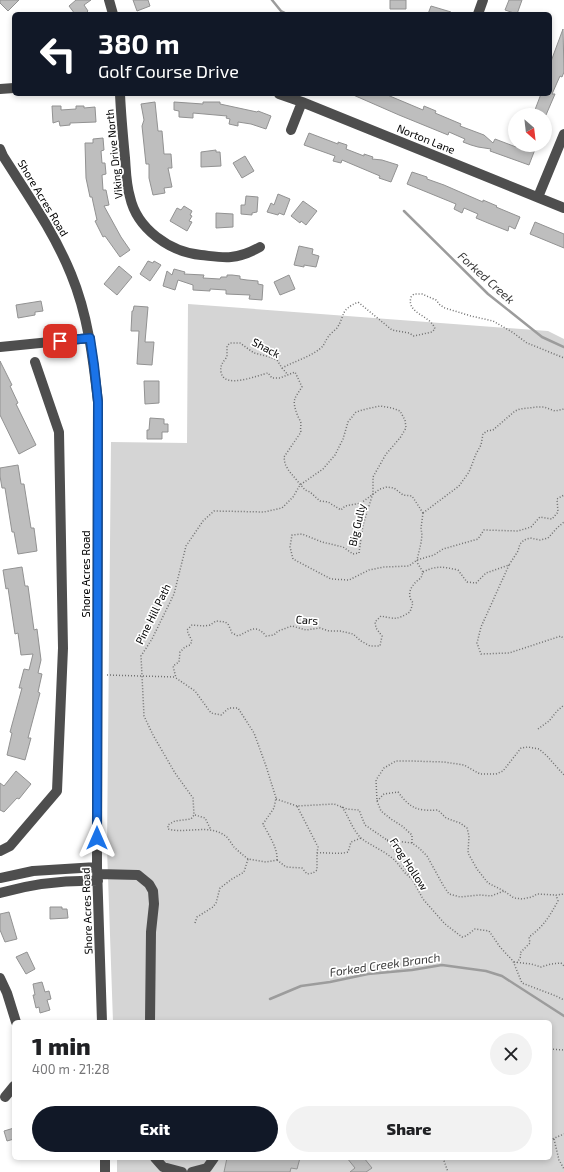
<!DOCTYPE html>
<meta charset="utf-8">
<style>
body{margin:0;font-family:"Exo 2",sans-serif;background:#f2f2f2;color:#202124;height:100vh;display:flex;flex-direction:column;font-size:15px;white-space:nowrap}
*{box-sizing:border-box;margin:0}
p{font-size:13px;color:#757577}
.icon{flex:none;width:22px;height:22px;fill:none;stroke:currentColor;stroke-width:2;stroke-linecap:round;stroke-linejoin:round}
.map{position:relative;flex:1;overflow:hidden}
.panel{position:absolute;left:12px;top:1020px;width:540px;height:140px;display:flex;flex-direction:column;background:#fff;border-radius:6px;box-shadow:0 2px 6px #0003}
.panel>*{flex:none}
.banner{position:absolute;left:12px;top:12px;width:540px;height:84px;border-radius:6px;box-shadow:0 2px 6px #0003;background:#111827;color:#fff;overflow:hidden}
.needle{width:26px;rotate:152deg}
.tools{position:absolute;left:508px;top:108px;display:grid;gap:8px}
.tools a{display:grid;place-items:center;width:44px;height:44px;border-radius:50%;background:#fff;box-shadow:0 2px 6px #0003;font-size:20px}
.pin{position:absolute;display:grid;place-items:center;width:34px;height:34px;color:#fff;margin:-17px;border-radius:8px;box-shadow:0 2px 6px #0006}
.me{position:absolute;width:44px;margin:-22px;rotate:0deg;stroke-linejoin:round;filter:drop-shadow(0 0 3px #0008)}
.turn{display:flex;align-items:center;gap:14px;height:84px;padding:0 20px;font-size:18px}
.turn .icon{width:52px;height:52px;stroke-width:2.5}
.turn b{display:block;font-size:28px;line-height:34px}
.round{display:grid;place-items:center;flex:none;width:42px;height:42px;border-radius:21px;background:#f2f2f2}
.headline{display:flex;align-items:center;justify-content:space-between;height:68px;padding:0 20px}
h1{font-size:24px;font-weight:800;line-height:30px}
.button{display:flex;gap:8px;margin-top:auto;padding:8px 20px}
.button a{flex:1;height:46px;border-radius:24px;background:#111827;color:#fff;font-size:16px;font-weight:800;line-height:46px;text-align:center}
.button a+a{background:#f2f2f2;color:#202124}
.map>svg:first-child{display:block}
</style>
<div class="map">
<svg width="564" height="1172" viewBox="0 0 564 1172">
<rect width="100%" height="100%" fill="#fff"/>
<path fill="#d5d5d5" d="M188,304L548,331L564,339V1172H117V1158H550V1022H113L107,848L111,442L187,443Z"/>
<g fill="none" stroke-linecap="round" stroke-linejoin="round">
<path stroke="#9c9c9c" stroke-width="2.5" d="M272,0L281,11L287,14
M404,211L488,294L542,337L564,347
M270,999L301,986L330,982L368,974L412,970L442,965L486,971L502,976L564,1016"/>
</g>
<path fill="#bebebe" stroke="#929292" d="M0,0H19L8,11L0,3Z
M76,0H91L84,5L88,11L85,14H75L69,6Z
M133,0H148L150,6L137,11Z
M390,0H406V9H390Z
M509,0H522L517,14L505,10Z
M431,6L451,12V14H428Z
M563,29L564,72L562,77L560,76L552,94H555L546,115H533L541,94H550V64Z
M351,94H385L423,110L424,106L436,111L435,113L461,124L460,126L484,135L493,143L495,139L516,147L517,145H536L534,152L529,165L490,151L491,149L478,147L471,145L463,142L465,139L449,132L448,135L399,115Z
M155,102L158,131H162L164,154H171L172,168H168L172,187L164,188L165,193L153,195L149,178V164H146L142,126L144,120L141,104Z
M174,102L203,104V102H220V104L257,112L258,111L271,116L266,129L251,124L238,122V126L229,124L230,119L226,118L227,116L193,113V118L179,117V111L174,110Z
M52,106H61V110L76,109V106H84V108L95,107L96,122L70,123V125L60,126L59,121L53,123Z
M309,133L338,144V142L347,145L346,149L364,156V154L373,157L372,159L382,160L398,165L391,182L379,178L380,176L342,160L341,163L333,161L335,156L304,145Z
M103,138L104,150L101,151L102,163H105L106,174L102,175L103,190H106L109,205L104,206L121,237L130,250L120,257L105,236L103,237L95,221L97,220L93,202L92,197H90L86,178L85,143H93V139Z
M216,150V152H220L221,166L201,167V152Z
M245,156L254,171L242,178L233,163Z
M412,172L427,177V179L444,185L483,202V200L497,206L496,207L520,217L515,229L509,226L508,231L488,223L476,218L478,214L464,208L462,213L454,209L456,204L407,184Z
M278,194L290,199L284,215L279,213L278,215L267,212L271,203L274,205Z
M246,196L258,197L257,212L252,213V215L241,214V205H245Z
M303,201L317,211L306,225L301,221L300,223L291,216Z
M184,206L192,211L190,215L192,216L189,221L192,222L187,231L170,221L177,208L181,210Z
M216,213L233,214V227L216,228Z
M535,222L564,234V248L530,234Z
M299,246L313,249L312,254L319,256L316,267L304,265V267L294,265Z
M148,261L153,263L154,261L161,265L150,281L140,274Z
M119,266L132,277L117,295L104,284Z
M174,269L185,272L184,274L204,275L203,278L220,279L221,277H227V275H232L240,276V279L247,280L258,281V284L263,285L262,300L249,299L250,295L226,294V290L210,289V291L193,290V285L178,280L175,290L163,286L167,271L172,275Z
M289,275L295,289L280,295L274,282Z
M41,301L43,311L35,312V315L18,318L16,305Z
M134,306L148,307L145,342H154L152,365L137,364L139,331H131L132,311H133Z
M0,361L12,385L10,386L18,403L16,404L36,445L19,454L0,415Z
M144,381H159V403L145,404Z
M150,418L164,419V424H168V432H162V439H147V430H149Z
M18,465L21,484H24L31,528H34L37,551L18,554L14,532H12L5,488H2L0,476V468Z
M22,567L25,586H28L34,630L37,629L41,660L38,673L42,674L38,692L40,693L28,738H31L25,760L7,755L12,733L10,732L22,688H19L24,669L29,670L33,654L21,655L18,633L15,634L8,588L6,589L3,570Z
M16,771L31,784L19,799L17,798L4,812L0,810V783L4,786Z
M50,907H62V909H67L68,918L50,919Z
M9,912L17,939L5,942L0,930V914Z
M27,952L35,969L26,974L16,957Z
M42,982L45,992L49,991L51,999L47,1000L50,1010L40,1013L39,1007L36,1008L33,995H35L33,984Z
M14,1128V1139L7,1141L4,1131Z
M227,1158H300L297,1169L291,1168L290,1172H224Z
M347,1158H364L372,1168L366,1172H350L355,1168Z"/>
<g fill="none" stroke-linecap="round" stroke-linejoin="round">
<path stroke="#707070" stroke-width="1.5" stroke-dasharray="1 2" stroke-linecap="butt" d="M282,368L288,375
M423,513L412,496L403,495L394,488L387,487L380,489L361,503L345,506L341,510L328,502L320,501L310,492L305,490L289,471L285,464L284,457L301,432C300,429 301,426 301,423C300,420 298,417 297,414C292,400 294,399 302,387L295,372L280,378H272L268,373C258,375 224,390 221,372C220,365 223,362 227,357V346L230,343H240L254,353L270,357L277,360L282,368C295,361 310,357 321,348C325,344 325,341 328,337C330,334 334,331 337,328C346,314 339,311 358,302L392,330L409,333L414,336L432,332L435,329C431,315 406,314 411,297L414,294H422L436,300L440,305L445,308L471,316L493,321L512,332L527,343L564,358
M423,513L459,486L469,472L476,454L481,445L483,434L487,431L493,430L515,411L520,409L537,407H544L555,411L564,409
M509,565L481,627L477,643L481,654L509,653L561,636L564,639
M423,572C437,565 444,567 458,570L467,582L476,583L486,573L509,565L518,551L520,544L524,540L530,538L540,540L548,538L557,528L564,522
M107,675L175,677
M538,729L549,721L557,711L564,705
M276,799L297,806
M377,801L384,794L398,792C411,809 417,811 438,810L446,818L460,823L467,828L469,836L468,853L477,869L488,883L504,891L514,898L522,899L532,897L537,894L556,895L564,894
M342,807C349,817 352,829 361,838C371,846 383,850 392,858C400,864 402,872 411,878
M195,815L205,818L211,830
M387,840L412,843L419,848L427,856L443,885L449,894L460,897L479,895L491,896L504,891
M412,843V835L402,826L391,819L381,811L377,801L376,780L384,768L396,761H411L444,762L464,765L480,774H496L503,771L521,748L528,747L539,749L547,756L564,775
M317,853C328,852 337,855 348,852L351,842L361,838
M248,859C243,855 238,851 234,847C231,843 228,837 224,835C208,824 185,834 168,829V825L175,821L191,819L194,815L193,798L175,773L153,735L144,716L141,656L152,639L174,594L186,546L203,521L214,511L264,512L282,508L293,497L300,485L323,469L335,455L343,439L348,422L356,412L366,409L380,406L392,408L400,411L405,420L406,428L400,438L386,454L373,477V493L363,525L359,553L353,554L343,547L322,542L302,534L292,535L290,547L293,559L331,579L349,580L369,570L384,567L409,566L417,560L434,555L443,549L478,539L484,530L518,531L531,527L540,517L552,519L558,512L557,499L564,495
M277,860C278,848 268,834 263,824L274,808L276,798L266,766L254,733L238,708H229L221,715L211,713L195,691L176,678L173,666L179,662L180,652L185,647L190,645L192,641L188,633L187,630L192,625L205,626L210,625L216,621L225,622L228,624L232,633L238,636C250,631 255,623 266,636L274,635L278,631L292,626L306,630L320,628L329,631H340L353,634L361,641L370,646H380L382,636L376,628L375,622L381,616C395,619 397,620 410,612L413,603C412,601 410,599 410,597C408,589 415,582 421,578L423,572L418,564L417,560L421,543L422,535L421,528L423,513
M277,860L286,867L302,868L307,874L313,873L317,870V853L318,847L297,806L334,804L347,809L359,810L365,825L387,840L390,844L412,879L423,899L445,924L462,937L466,936L475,929L489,931L500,947L513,961L522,983L556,996L564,1000
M195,923L197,917L213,907L216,903L220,888L232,879L244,872L248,859L266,862L277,860
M514,962L531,964L541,967L551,964L561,963L564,966
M517,963L521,956L520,953L530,943L529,937C544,926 549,917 558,901L556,895
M550,1049L564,1050
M554,1139L559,1160L564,1169
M550,1140L564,1134
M443,1158L448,1172"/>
<path stroke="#4e4e4e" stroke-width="10" d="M109,0L113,14
M478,14L483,0
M0,89L14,88
M120,94C121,115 123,137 125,158C126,171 126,184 130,197C137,229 170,252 201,255C211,256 222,258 231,257C242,256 251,252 260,247
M279,94L302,102L564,208
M291,130L302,102
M0,149L3,156C27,194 54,232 71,274C88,315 93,358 98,402L97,867L102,1022
M538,197L564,134
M0,347L90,338
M0,851L10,846L57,791L63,648L59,432L35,362
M98,874L138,875L149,884L153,891L154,904L151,932L150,1022
M0,878L33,871L97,867
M0,893C32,884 65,880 98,881
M0,978L7,993L16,1022
M5,1097L14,1086
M105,1158V1172
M155,1158L163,1167L182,1172
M192,1172L207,1168L214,1158"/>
</g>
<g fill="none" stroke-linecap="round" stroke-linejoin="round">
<g stroke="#114b97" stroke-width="10">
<path id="route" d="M60,341L90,338L94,365L98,402L97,838"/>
</g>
<use href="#route" stroke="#1a73e8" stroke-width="7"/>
</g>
<g text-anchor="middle" stroke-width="3.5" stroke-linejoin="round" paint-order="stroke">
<g font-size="11" fill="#000" stroke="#fff">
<text transform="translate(426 139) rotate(22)" y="4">Norton Lane</text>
<text transform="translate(114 154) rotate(-96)" y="4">Viking Drive North</text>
<text transform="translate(43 198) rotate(59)" y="4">Shore Acres Road</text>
<text transform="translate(266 348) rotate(28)" y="4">Shack</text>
<text transform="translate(357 525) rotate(-77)" y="4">Big Gully</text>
<text transform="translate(86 574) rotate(-90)" y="4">Shore Acres Road</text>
<text transform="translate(153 614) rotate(-64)" y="4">Pine Hill Path</text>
<text transform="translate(307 620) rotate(4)" y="4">Cars</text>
<text transform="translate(409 864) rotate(57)" y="4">Frog Hollow</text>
<text transform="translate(87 911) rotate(-92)" y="4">Shore Acres Road</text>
</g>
<g font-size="12" font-style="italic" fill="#3d3d3d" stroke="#fff">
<text transform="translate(486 278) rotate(42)" y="4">Forked Creek</text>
<text transform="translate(385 965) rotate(-8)" y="4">Forked Creek Branch</text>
</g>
</g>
</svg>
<div class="tools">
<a><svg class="needle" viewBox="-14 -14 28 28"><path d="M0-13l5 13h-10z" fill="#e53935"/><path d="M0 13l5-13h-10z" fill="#757577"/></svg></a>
</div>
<div class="pin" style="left:60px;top:341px;background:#d93025"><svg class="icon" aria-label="arrive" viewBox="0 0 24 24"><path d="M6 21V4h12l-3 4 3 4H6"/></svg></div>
<svg class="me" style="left:97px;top:838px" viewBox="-20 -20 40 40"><path d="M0-17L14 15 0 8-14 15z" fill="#1a73e8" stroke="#fff" stroke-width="4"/></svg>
<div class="banner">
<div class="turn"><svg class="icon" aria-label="left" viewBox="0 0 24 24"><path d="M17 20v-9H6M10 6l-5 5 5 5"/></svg><div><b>380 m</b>Golf Course Drive</div></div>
</div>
<section class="panel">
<div class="headline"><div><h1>1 min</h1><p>400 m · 21:28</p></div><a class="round"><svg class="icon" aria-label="close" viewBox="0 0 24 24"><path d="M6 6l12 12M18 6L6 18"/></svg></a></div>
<div class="button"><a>Exit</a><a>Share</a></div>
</section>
</div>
